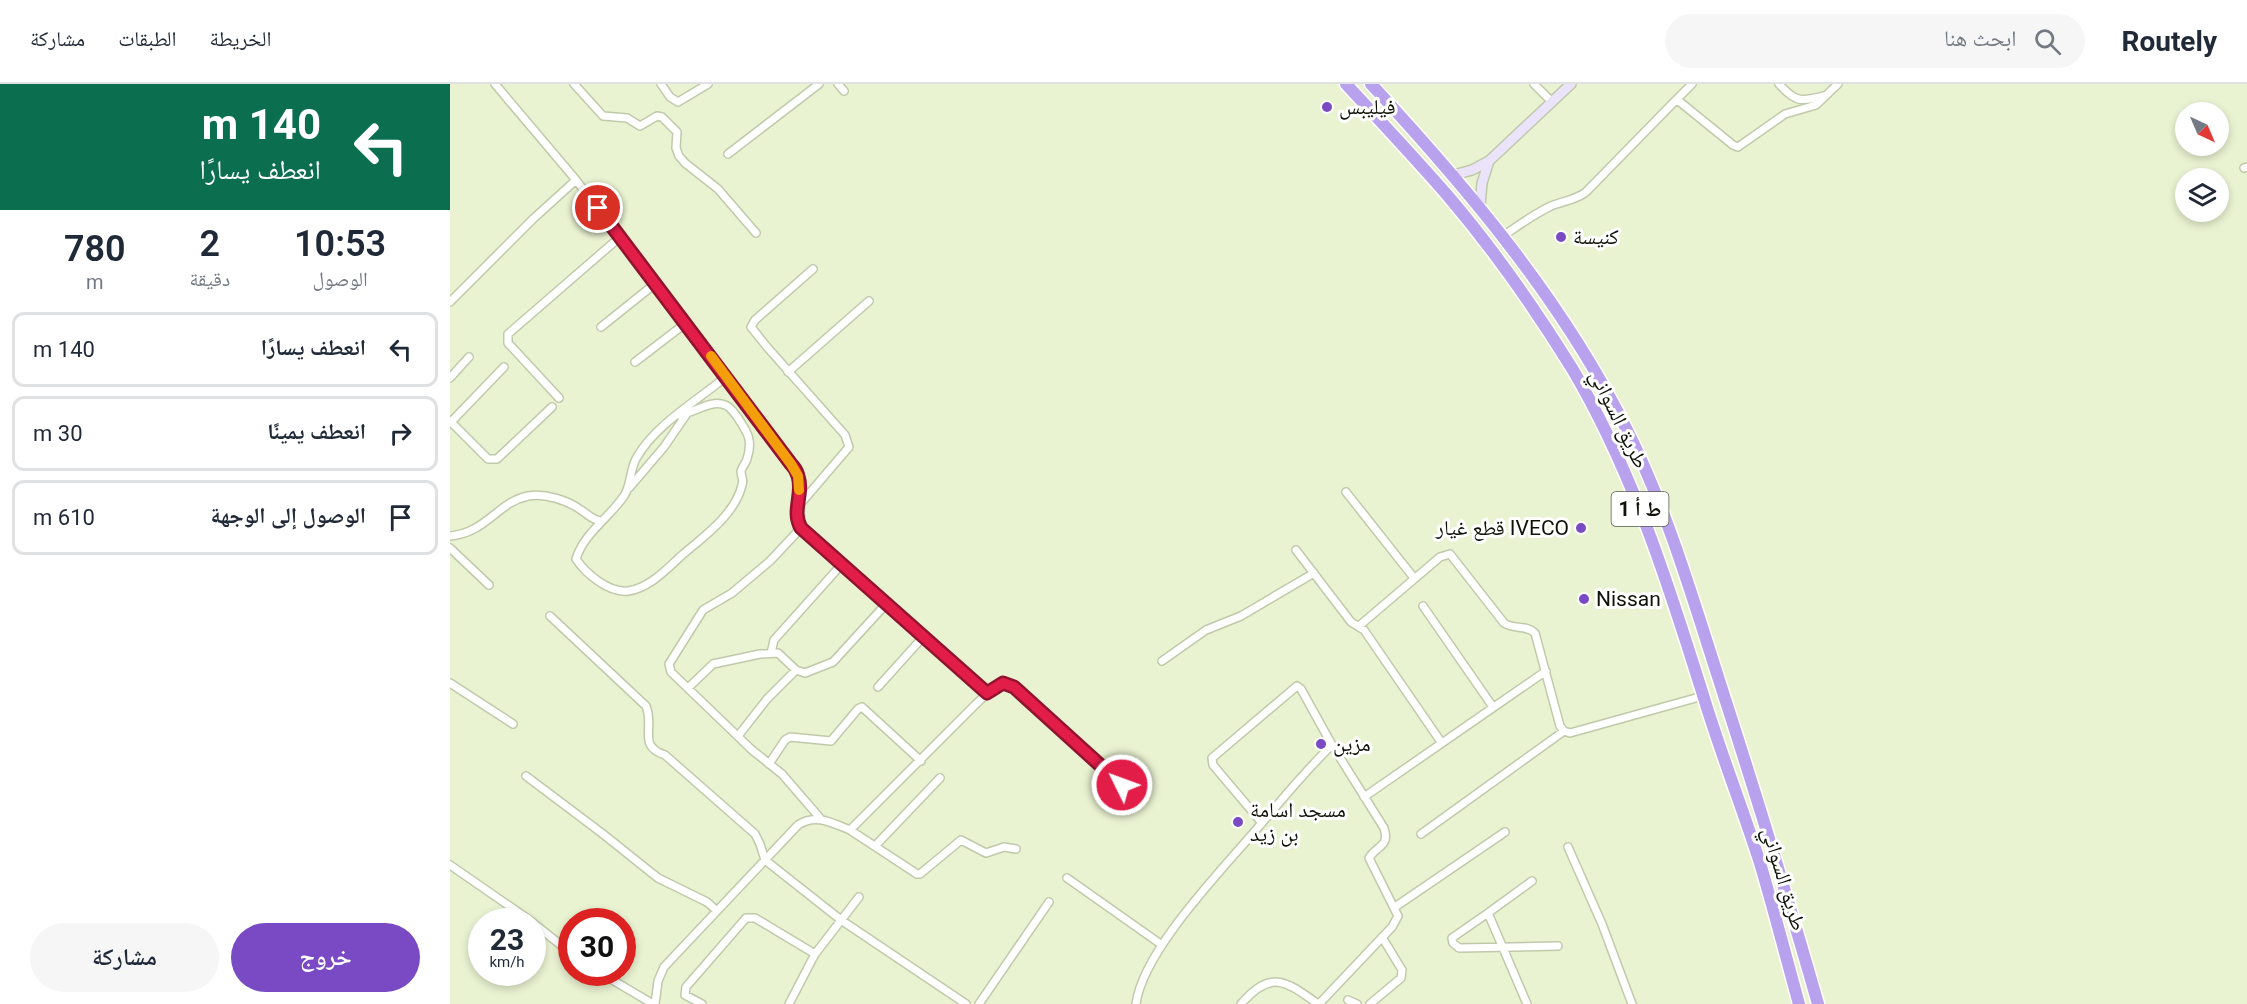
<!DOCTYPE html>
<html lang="ar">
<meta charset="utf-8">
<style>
body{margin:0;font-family:Roboto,"Noto Naskh Arabic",sans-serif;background:#f6f6f7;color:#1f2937;direction:rtl;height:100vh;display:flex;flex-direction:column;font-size:22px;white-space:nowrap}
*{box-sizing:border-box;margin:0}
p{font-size:20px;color:#747a83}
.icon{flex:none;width:33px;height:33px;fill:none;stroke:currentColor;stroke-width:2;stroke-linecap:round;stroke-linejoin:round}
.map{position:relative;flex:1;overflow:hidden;direction:ltr}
.drawer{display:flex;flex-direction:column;background:#fff;width:450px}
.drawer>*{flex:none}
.guide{background:#0b6e4f;color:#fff;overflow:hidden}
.needle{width:39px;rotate:136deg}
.fabs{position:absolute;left:1725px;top:18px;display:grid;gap:12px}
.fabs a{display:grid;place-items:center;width:54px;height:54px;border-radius:50%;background:#fff;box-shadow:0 3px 9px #0003;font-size:30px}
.speed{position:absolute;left:18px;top:824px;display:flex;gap:12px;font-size:30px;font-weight:700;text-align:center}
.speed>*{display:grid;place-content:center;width:78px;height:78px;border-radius:50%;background:#fff;box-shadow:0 3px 9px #0003;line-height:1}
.speed small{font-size:15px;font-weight:400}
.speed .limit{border:9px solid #d22;background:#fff;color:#111}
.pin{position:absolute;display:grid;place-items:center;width:51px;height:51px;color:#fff;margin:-26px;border:3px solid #fff;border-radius:50%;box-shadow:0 2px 6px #0007}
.me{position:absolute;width:66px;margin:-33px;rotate:312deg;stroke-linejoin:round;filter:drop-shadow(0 0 4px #0008)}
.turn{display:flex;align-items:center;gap:21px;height:126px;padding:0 30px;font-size:27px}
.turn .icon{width:78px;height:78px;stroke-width:2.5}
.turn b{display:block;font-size:42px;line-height:51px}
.eta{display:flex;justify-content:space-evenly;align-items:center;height:102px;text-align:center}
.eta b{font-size:36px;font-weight:600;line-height:42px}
.cta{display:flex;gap:12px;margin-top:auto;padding:12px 30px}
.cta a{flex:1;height:69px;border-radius:36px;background:#794ac3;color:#fff;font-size:24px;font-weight:600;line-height:69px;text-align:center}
.cta a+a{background:#f6f6f7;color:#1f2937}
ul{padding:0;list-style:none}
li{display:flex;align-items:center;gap:18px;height:75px;margin:0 12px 9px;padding:0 18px;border:3px solid #e0e1e3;border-radius:12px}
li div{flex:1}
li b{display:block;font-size:22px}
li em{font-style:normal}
header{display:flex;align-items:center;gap:36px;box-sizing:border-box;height:84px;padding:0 30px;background:#fff;border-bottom:2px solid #e0e1e3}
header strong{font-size:28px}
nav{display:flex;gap:33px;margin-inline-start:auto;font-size:21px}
.search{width:420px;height:54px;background:#f6f6f7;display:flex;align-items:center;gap:15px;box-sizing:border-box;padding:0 21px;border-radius:33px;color:#747a83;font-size:22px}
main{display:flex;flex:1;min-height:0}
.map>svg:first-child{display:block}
</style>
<header>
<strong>Routely</strong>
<div class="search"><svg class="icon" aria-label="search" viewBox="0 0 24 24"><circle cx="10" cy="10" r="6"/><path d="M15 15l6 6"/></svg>ابحث هنا</div>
<nav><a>الخريطة</a><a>الطبقات</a><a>مشاركة</a></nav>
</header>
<main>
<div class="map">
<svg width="1797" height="920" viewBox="0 0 1797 920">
<rect width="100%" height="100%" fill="#e9f2d1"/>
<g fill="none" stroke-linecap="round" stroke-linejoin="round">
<g stroke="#c0caaa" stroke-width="10">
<path id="street" d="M45,0L126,96L341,379C343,383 347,388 348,392C354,410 341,427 351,444L537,609
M124,0L153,32L177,34L190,42L207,32L212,33L227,48L226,64L229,72L235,79L268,105L306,149
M211,0L220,13L228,18L258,0
M388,0L394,7
M1084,0L1102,18
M1329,0C1345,18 1350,18 1374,12
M1225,17L1242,0
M278,70L369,0
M1794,84L1797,83
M1053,152C1069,141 1084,130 1101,122C1113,117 1126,116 1136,108L1225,17L1230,18L1283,61L1288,63L1335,30L1366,21L1388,0
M0,218L83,135L126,96
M151,243L206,199
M185,278L236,239
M338,288L419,217
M0,294L19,273
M109,314L58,259V250L170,153
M228,331C244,330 259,315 275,321C281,323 284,329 288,334C298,349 303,357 297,375C296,379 292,383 291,387C291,392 294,396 292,401C285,431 253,453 231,472C216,486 199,504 178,507C159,509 136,490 126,475C134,449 159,434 174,412C182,400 179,386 187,373C205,341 248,316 277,292
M0,337L38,375H47L102,323
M1,338L54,283
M179,404L214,363L236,331
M896,408L964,494
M346,425L399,363L395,351L317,263L301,243L305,236L363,185
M351,444L320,477L282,509L253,526L219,580L221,588L302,666L332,690L370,734
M0,452C36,449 48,418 78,412C95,409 117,416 131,426C139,431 142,436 151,437
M0,464L39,501
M846,466L901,538L914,546L991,658
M973,522L1043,623
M100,532L196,622C205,644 187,662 215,671L305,750L310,760L315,776L391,836L516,920
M909,542L990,473L1000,470L1054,539C1064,546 1075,540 1085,549L1110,642L1114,647
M321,569L324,556L392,480
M712,577L756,546L791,532L864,489
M0,599L63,640
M428,603L474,552
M238,604L263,580L310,570L328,569L346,586L355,589L383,578L437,519
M288,652L317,615L346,586
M319,680L335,656L340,653L381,657L408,625L412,623L471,677
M76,692L153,750L208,794L257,818L267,827
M914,713L1096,587
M812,739L763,681L762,674L847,602L851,605L882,661L934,744C940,763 927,761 919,774L948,832L942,843L869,920
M400,746L467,790H470L511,756L536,769L554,763L566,765
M971,750L1114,647L1120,649L1253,612
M426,761L490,694
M1118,763L1152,840L1182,920
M0,781L81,837
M617,794L712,861
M945,823L1055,748
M1038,829L1002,854L1003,859L1009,864L1108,862
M82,838L122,870
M149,888L203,920
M898,916L907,920
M205,920L208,897L214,883L348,741C366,729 382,739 400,746L526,620C537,610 548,595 564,603L672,701
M252,920L235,911L236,903L296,834H305L365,870
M339,920L365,870L409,813
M529,920L599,818
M686,920C693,867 770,788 805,747C830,718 854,688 882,661
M791,920C821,885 836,897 868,920
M920,920L951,894L952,886L932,853
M1077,920L1038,829L1082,797"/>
</g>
<g stroke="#c0caaa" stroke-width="12">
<path id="secondary" d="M1004,91L1022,86L1039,77L1121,0
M1030,123L1032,99L1039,77"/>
</g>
<g stroke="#fff" stroke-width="15">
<path id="highway" d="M896,0C930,37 965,74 998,112C1044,166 1086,226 1123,286C1183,388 1218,499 1253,611C1270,667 1292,723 1310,779C1324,826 1336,873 1349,920
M921,0C1019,106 1112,216 1177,346C1217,426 1242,512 1269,596C1304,704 1337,811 1368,920"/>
</g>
<use href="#street" stroke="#fff" stroke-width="7"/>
<use href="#secondary" stroke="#eae3fa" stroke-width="9"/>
<use href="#highway" stroke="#b9a2ed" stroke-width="12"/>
</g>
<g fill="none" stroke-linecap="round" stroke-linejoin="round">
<g stroke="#92132f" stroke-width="15">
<path id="route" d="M148,124L341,380C344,383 347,388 348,392C354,410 341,427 351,444L537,609L553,599L564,603L672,701"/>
</g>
<use href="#route" stroke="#e11d48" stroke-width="10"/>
<path stroke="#f59e0b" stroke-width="10" d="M261,272L341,380L348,392L349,406"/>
</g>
<g fill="#794ac3" stroke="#fff" stroke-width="2">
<circle cx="877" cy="23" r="6"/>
<circle cx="1111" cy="153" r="6"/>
<circle cx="1131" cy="444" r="6"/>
<circle cx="1134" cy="515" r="6"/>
<circle cx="871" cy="660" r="6"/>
<circle cx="788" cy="738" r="6"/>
</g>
<g text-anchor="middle" stroke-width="6" stroke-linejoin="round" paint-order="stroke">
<rect fill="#fff" stroke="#575951" stroke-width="1.5" x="1161.5" y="408" width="57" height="34" rx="4.5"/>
<g font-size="20" font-weight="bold" fill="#0f1207">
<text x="1190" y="432">ط أ 1</text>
</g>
<g font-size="21" fill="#0f1207" stroke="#fff" text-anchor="start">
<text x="889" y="30">فيليبس</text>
<text x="1123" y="160">كنيسة</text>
<text x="1119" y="451" text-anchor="end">قطع غيار IVECO</text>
<text x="1146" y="522">Nissan</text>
<text x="883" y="667">مزين</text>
<text x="800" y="733">مسجد اسامة<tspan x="800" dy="24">بن زيد</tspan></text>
</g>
<g font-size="21" fill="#0f1207" stroke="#fff">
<text transform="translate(1169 335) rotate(64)" y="7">طريق السواني</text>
<text transform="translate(1334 795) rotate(73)" y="7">طريق السواني</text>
</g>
</g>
</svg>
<div class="fabs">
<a><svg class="needle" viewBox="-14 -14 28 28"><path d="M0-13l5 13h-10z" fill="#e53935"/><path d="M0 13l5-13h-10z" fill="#747a83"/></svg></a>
<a><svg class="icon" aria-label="layers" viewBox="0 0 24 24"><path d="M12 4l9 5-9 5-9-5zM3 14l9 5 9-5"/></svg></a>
</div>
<div class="speed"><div>23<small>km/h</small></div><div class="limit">30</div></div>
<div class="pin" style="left:148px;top:124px;background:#d93025"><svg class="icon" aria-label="arrive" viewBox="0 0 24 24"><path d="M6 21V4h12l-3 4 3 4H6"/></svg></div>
<svg class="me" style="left:672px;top:701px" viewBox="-20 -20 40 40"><circle r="17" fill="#e11d48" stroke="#fff" stroke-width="3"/><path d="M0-11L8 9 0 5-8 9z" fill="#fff"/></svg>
</div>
<section class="drawer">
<div class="guide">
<div class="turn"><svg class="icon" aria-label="left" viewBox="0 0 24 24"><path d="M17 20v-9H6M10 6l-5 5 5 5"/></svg><div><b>140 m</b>انعطف يسارًا</div></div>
</div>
<div class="eta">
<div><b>10:53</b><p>الوصول</p></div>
<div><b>2</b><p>دقيقة</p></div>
<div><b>780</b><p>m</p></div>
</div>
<ul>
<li><svg class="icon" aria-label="left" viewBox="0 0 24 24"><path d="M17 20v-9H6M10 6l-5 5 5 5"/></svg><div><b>انعطف يسارًا</b></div><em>140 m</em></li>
<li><svg class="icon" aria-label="right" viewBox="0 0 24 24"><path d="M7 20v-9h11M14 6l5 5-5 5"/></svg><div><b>انعطف يمينًا</b></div><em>30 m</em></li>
<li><svg class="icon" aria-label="arrive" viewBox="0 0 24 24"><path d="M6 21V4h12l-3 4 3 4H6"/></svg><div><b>الوصول إلى الوجهة</b></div><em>610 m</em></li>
</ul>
<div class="cta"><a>خروج</a><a>مشاركة</a></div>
</section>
</main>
